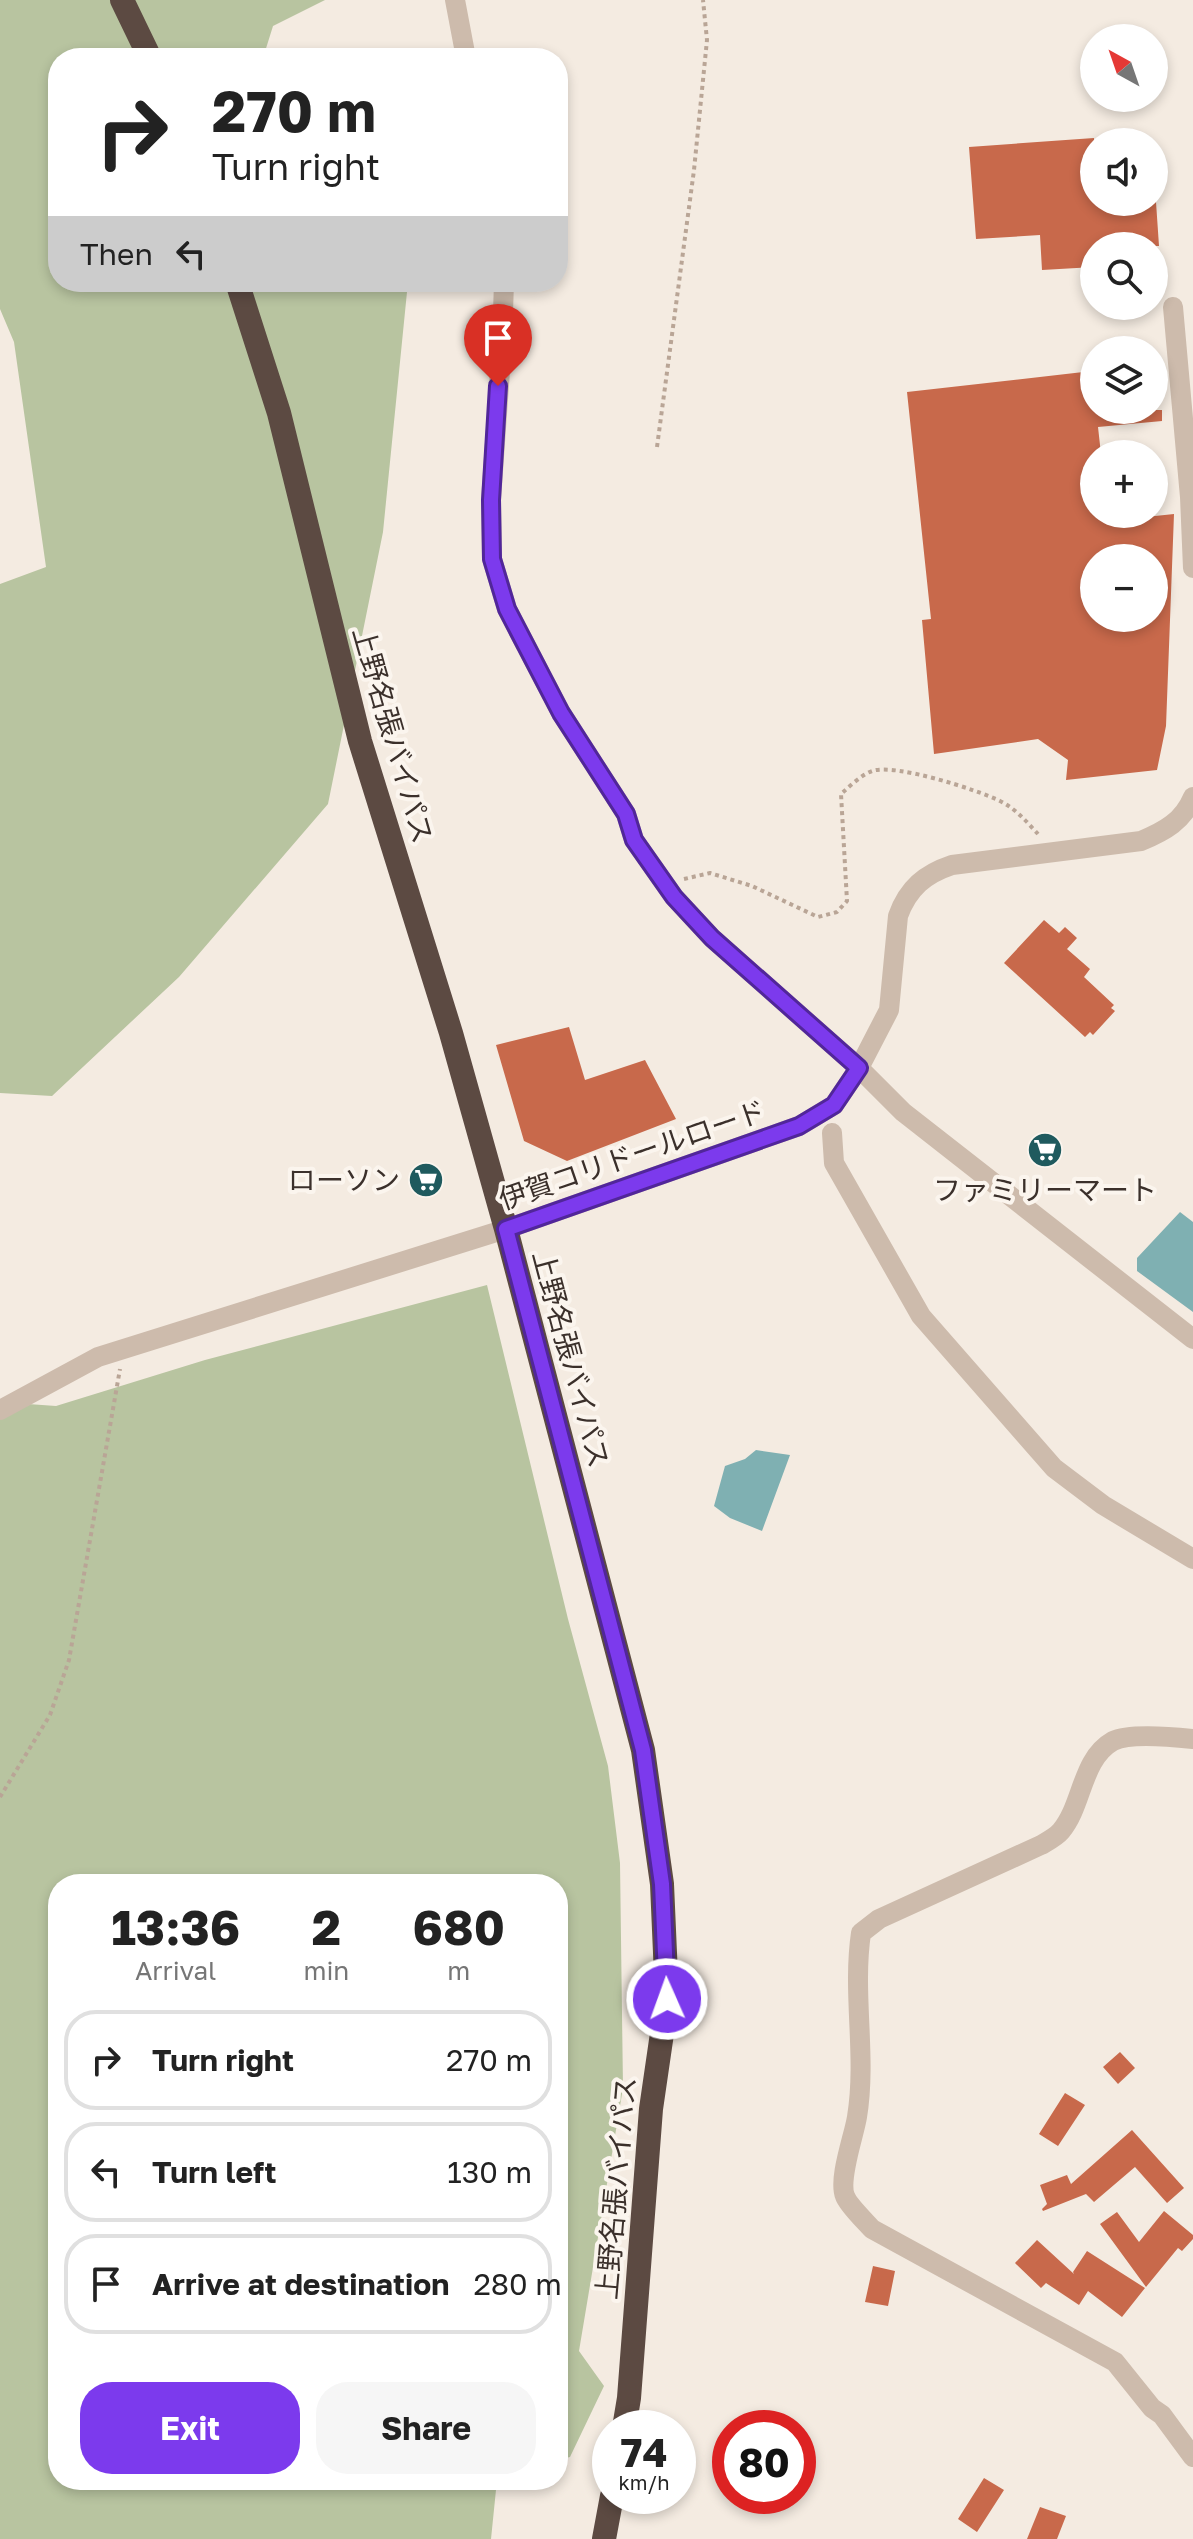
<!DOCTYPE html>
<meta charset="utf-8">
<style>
body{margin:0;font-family:"Golos Text","Noto Sans JP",sans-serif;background:#f6f6f6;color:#222;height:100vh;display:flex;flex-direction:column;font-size:30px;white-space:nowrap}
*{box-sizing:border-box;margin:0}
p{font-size:26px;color:#767676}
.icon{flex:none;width:44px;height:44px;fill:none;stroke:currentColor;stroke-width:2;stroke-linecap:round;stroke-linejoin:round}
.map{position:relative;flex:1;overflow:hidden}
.panel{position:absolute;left:48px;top:1874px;width:520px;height:616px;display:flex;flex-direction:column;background:#fff;border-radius:32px;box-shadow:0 4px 12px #0003}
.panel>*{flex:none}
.banner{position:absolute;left:48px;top:48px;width:520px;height:244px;border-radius:32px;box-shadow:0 4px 12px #0003;background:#fff;color:#222;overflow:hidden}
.needle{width:52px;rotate:320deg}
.controls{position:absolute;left:1080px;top:24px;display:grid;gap:16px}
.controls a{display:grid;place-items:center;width:88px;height:88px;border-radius:50%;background:#fff;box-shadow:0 4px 12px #0003;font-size:40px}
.speed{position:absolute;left:592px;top:2410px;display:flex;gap:16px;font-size:40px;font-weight:700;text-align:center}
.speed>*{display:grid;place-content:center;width:104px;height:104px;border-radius:50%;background:#fff;box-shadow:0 4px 12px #0003;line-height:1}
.speed small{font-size:20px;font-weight:400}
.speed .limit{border:12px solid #d22;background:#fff;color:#111}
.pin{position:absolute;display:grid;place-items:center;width:68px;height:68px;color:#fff;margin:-82px -34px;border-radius:50% 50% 50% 0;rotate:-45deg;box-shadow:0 0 8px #0007}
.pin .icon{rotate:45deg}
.me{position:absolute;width:88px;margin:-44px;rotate:358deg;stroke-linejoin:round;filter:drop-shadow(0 0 6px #0008)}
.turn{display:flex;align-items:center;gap:28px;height:168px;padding:0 32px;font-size:36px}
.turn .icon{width:104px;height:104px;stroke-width:2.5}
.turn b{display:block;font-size:56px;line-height:68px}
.then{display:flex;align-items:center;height:76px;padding:0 32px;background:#0003;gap:16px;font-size:30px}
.eta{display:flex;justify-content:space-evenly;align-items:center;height:136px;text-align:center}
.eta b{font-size:48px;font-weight:700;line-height:56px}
.cta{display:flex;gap:16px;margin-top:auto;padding:16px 32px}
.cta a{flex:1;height:92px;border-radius:32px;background:#7c3aed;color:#fff;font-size:32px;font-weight:700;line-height:92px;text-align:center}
.cta a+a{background:#f6f6f6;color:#222}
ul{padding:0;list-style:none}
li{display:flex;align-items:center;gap:24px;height:100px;margin:0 16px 12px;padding:0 16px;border:4px solid #e0e0e0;border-radius:32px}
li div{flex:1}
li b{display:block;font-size:30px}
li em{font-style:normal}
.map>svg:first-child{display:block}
</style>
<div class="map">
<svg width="1193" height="2539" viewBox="0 0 1193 2539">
<rect width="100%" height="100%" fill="#f4ebe1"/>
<path fill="#b8c4a0" d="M0,0H325L273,26L263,58H58V282H408L383,532L328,804L179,977L52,1096L0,1093V584L46,567L14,342L0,309Z
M487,1285L568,1619L608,1766L620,1863L623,2088L579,2351L604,2386L570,2457L558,2460V1884H58V2480H497L491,2539H0V1402L56,1406L205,1360Z"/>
<path fill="#7fb0b2" d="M1180,1212L1193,1222V1312L1137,1271V1258Z
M756,1450L790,1455L762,1531L730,1518L714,1506L725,1466L745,1459Z"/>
<path fill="#c8694b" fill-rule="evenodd" d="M1094,138V202H1156L1159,246H1094V267L1042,270L1040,235L976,239L969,147Z
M1092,371L1094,410H1162V421L1098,427L1101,454H1094V514H1107L1108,521L1174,514L1166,726L1157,770L1066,780L1068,760L1038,739L934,754L922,620L931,619L907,392ZM1094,558H1154V618H1094Z
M1044,920L1059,933L1065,927L1077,938L1067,949L1090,969L1084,977L1114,1005L1111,1008L1115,1011L1093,1035L1090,1032L1085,1037L1004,963Z
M569,1027L585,1080L645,1060L676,1119L567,1161L524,1141L496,1045Z
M1120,2052L1135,2068L1118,2084L1103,2067Z
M1065,2093L1085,2105L1058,2146L1039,2134Z
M1132,2130L1184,2188L1167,2203L1135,2167L1094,2202L1086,2194L1043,2211L1042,2209L1047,2204L1040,2185L1067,2175L1071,2184Z
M1164,2211L1193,2235V2239L1182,2251L1178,2248L1146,2287L1100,2224L1117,2212L1139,2242Z
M1037,2240L1074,2274L1073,2272L1087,2251L1145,2288L1122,2317L1088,2291L1079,2305L1046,2283L1041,2288L1015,2263Z
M873,2266L895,2271L888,2306L865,2302Z
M984,2478L1004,2490L977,2532L958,2519Z
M1040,2507L1066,2516L1057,2539H1027Z"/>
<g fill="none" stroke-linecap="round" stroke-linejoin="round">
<path stroke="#b9a596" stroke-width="4" stroke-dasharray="4 4" stroke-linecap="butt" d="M657,447L694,170L707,40L703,0
M684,879L710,873L752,886L818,917L837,912L847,901L841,794C850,786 861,775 872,771C895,763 978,790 1000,801C1016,809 1026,821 1038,834
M0,1797L50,1715L69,1660L120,1369"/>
<path stroke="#cdbbac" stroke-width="20" d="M455,0L466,58
M504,282L502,342L491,500L492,559L507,609L561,713L626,814L634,840L674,897L712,938L859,1068L903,1112L1193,1339
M1173,307L1190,497L1193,568
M832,1133L834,1163L921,1316L1054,1468L1103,1505L1193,1559
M0,1410L98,1357L506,1229L799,1126L834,1105L859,1068L889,1010L898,916C908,888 925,874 952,865L1141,841C1165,831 1183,821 1193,797
M1193,1739C1174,1737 1129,1733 1113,1741C1081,1759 1083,1805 1061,1831C1056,1837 1048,1841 1041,1845L879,1919L861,1933C852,1994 867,2056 857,2117C854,2136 838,2179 845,2196C848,2205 865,2221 872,2229L1115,2362L1152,2408L1162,2415L1193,2457"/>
<path stroke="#5c4a42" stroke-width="24" d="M122,0L150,58
M237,282L279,413L360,741L451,1033L506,1229L643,1750L662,1884L667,1999L651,2109L629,2398L624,2428
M604,2539L612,2496"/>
</g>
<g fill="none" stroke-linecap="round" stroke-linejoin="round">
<g stroke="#51269a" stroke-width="20">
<path id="route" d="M498,386L491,500L492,559L507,609L561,713L626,814L634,840L674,897L712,938L859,1068L834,1105L799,1126L506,1229L643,1750L662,1884L667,1999"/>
</g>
<use href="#route" stroke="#7c3aed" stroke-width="14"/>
</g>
<defs>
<g id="supermarket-disc" transform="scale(1.8)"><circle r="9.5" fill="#1f5a5e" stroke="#fbf5ee"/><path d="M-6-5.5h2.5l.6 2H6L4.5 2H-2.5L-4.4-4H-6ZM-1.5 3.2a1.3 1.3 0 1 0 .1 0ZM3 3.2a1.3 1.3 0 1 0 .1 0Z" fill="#fff"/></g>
</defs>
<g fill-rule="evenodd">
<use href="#supermarket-disc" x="1045" y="1150"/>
<use href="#supermarket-disc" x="426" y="1180"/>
</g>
<g text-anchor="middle" stroke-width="8" stroke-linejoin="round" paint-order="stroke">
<g font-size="28" fill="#3b302b" stroke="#fbf5ee">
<text transform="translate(393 735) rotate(74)" y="10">上野名張バイパス</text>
<text transform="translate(632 1155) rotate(-19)" y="10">伊賀コリドールロード</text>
<text transform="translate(571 1359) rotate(75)" y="10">上野名張バイパス</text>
<text transform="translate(616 2188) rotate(-85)" y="10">上野名張バイパス</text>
</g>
<g font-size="28" fill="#3b302b" stroke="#fbf5ee" text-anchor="end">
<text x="400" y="1190">ローソン</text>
<text x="1045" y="1200" text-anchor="middle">ファミリーマート</text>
</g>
</g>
</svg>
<div class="controls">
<a><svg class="needle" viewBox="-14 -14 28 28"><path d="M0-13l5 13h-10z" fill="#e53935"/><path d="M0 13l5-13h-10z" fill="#767676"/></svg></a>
<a><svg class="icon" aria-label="sound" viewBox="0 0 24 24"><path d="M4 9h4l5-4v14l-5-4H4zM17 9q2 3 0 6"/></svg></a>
<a><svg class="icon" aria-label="search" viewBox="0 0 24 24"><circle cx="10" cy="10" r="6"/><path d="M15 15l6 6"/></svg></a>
<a><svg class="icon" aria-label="layers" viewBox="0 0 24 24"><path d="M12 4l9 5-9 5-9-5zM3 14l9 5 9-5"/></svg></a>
<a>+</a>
<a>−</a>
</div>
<div class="speed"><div>74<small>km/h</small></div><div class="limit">80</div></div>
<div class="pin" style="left:498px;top:386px;background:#d93025"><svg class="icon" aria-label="arrive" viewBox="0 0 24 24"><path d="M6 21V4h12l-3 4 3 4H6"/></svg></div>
<svg class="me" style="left:667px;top:1999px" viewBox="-20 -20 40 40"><circle r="17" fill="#7c3aed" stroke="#fff" stroke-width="3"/><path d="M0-11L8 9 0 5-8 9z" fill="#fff"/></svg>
<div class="banner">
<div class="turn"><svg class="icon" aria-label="right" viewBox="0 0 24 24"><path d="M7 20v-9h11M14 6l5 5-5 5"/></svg><div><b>270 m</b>Turn right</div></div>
<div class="then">Then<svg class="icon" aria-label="left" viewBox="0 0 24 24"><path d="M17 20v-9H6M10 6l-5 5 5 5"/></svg></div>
</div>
<section class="panel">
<div class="eta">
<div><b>13:36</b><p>Arrival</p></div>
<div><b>2</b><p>min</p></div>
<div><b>680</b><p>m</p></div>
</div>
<ul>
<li><svg class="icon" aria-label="right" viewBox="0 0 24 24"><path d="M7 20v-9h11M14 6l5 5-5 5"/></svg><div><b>Turn right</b></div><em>270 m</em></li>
<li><svg class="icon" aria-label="left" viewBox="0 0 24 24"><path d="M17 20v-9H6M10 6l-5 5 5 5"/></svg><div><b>Turn left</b></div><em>130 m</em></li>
<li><svg class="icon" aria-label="arrive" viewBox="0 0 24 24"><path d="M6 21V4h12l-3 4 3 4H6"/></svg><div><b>Arrive at destination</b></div><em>280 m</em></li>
</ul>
<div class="cta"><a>Exit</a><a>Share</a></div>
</section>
</div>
